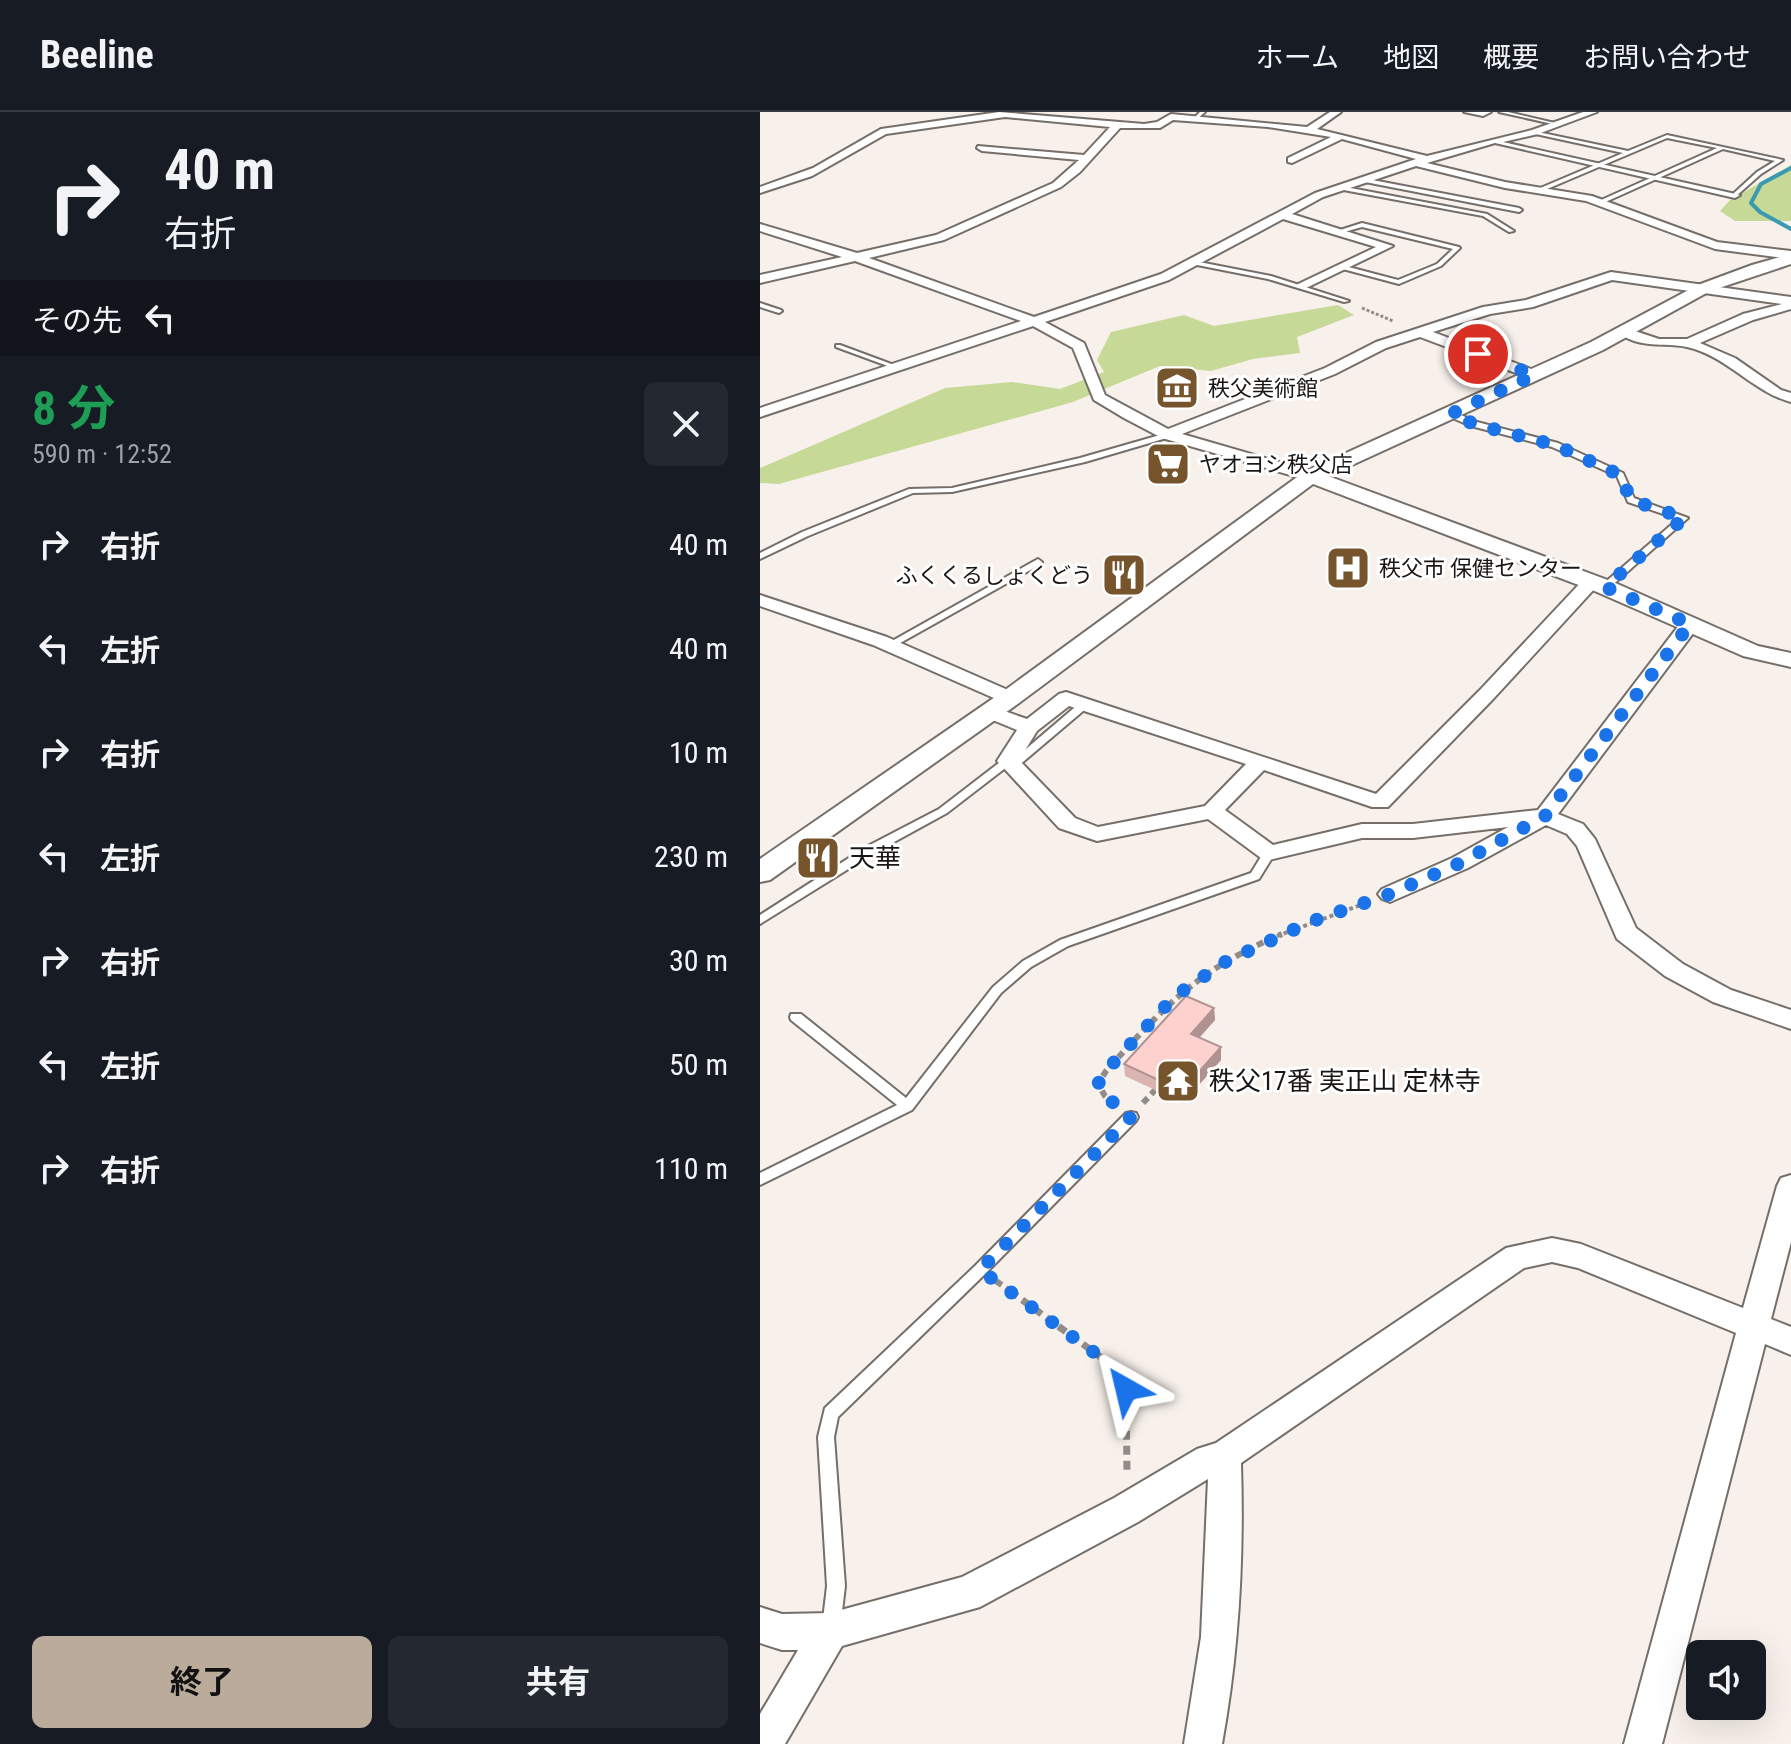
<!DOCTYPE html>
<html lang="ja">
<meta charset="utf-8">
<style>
body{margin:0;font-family:"Roboto Condensed","Noto Sans JP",sans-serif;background:#242831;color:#f1f3f6;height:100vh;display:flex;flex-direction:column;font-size:30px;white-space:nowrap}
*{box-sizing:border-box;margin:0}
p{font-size:26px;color:#9ea1a6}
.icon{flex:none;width:44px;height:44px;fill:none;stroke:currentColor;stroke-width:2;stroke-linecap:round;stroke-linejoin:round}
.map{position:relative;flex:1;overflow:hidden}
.sheet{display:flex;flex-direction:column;background:#171b24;width:760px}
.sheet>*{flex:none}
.hud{background:#171b24;color:#f1f3f6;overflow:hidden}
.fabs{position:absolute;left:926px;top:1528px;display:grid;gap:16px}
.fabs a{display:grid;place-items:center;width:80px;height:80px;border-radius:12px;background:#171b24;box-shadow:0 8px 32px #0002;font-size:40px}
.pin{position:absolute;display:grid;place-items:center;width:68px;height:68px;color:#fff;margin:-34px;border:4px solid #fff;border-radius:50%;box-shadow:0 2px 8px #0007}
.me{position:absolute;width:88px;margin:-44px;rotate:323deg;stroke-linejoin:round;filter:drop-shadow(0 0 6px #0008)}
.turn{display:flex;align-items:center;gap:28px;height:168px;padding:0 32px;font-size:36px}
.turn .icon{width:104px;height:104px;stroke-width:2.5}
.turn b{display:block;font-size:56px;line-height:68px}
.then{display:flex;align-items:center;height:76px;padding:0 32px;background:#0003;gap:16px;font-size:30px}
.round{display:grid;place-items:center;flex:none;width:84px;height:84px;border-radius:12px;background:#242831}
.headline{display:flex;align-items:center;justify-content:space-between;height:136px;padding:0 32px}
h1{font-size:48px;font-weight:700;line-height:60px;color:#1e9e55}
.primary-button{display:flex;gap:16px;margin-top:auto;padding:16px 32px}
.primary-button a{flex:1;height:92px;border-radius:12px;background:#baab9b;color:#111;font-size:32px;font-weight:700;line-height:92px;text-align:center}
.primary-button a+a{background:#242831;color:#f1f3f6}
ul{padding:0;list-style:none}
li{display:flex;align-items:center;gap:24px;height:104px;padding:0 32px}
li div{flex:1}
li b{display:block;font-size:30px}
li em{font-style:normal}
header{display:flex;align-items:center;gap:48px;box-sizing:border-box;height:112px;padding:0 40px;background:#171b24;border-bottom:2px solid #363941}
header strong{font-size:38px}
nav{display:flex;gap:44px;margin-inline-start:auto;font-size:28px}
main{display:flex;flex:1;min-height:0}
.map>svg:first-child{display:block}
</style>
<header>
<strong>Beeline</strong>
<nav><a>ホーム</a><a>地図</a><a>概要</a><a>お問い合わせ</a></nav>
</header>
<main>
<section class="sheet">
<div class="hud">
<div class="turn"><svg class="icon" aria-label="right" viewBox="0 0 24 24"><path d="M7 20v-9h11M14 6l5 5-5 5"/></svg><div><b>40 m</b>右折</div></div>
<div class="then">その先<svg class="icon" aria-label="left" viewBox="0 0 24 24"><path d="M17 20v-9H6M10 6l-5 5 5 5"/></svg></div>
</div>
<div class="headline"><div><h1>8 分</h1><p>590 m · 12:52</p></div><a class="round"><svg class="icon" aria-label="close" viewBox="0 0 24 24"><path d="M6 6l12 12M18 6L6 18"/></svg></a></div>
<ul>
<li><svg class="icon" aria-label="right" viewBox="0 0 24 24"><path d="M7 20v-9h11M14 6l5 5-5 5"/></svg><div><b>右折</b></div><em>40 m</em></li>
<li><svg class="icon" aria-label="left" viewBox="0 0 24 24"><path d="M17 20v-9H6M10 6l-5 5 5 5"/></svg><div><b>左折</b></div><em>40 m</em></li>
<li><svg class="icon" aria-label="right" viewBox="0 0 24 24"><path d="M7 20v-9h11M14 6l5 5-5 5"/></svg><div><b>右折</b></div><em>10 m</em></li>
<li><svg class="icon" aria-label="left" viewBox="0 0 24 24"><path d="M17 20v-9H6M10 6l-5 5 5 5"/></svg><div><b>左折</b></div><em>230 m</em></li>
<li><svg class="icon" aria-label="right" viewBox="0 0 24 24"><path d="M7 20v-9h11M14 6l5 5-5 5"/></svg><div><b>右折</b></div><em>30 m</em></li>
<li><svg class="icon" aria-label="left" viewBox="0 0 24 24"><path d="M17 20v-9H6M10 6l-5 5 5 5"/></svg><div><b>左折</b></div><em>50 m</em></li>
<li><svg class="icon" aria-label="right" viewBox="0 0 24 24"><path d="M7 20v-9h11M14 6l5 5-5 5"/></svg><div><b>右折</b></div><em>110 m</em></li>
</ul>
<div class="primary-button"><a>終了</a><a>共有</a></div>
</section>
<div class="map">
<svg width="1031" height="1632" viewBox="0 0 1031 1632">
<rect width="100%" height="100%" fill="#f8f1eb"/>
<path fill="#c6d997" d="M1031,53V109H975L960,99L970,88Z
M578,193L594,203L537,225L540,241L493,247L451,259L400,254L313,290L19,372L0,371V356L185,276L252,270L300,277L344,260L337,248L351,220L424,203L454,214Z"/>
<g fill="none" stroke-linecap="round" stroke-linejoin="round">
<path stroke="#3b9aaf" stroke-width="4" d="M1031,56L1001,72L991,91L1000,100L1031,117"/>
<g stroke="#756e69" stroke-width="4">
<path id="service" d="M440,0H445L437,7H433Z
M704,0H731L723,4Z
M739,0H748L799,12L797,13Z
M773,19L868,39L907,23L1023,48L1001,62L975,85L973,82L997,60L1015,49L963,37L841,92L839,89L957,36L907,26L780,80L778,77L863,41L771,21Z
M602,66L759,96L762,98L759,100L600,69Z
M580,74L727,102L754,119L749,120L723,104L578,77Z
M602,111L699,135L700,136L681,154L639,172L579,156L581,153L638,168L677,152L693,137L602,115L577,122L574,120Z
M434,149L511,164L589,189L584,190L508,167L432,152Z
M0,191L21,198L22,199L19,201L0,195Z
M76,233H80L142,256L136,257L76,235Z
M688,300H694L717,310L798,331L863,361L874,386L928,406L848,477H842V473L918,407L868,390L857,364L792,335L711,314L688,304Z
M407,321L411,323L410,325L325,350L192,380L153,381L48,424L0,447V441L42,420L149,377L192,376L320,346Z
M278,447L282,450L281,452L133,535L130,536L125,533Z
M325,589L329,590V594L257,655L253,656L248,654L187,701L114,741L0,812V803L106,735L179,697L244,647L253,648L321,590Z
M509,737L515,741L499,767L308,834L271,855L241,881L152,998L0,1073V1061L137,993L31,908L30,905L31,902H41L146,986L233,875L263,849L300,828L491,761L505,738Z
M371,1000L376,1001L378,1005L376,1009L225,1162L78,1305L74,1325L85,1474L80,1516L77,1522L71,1525L65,1522L62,1516L67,1474L58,1325L65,1296L215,1154L366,1001Z"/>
</g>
<g stroke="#756e69" stroke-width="4">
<path id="minor" d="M239,0L384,12L397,10L411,2L547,15L570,0H581L557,17L667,44L772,18L823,0H837L778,22L743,30L980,83L975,86L735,31L667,51L745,70L832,84L957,130L1031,139V147L955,137L826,89L745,76L656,54L563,85L532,102L633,134L544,177L534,174L616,135L523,107L409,168L285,210L324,231L345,283L408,317L565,256L616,230L723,195L766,188L851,160L1031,185V197L993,208L940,231L975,246L1021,278L1031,281V290C993,280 967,244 927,235C904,230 879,238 856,219L863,215L899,227H927L983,202L1022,192L852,168L773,195L730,202L673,220L779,260V266H769L660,225L626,236L575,262L422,322L557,361L559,364L551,369L402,326L364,306L334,288L313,236L273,214L0,305V296L261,209L95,149L0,171V163L82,145L0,119V112L97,141L176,123L293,71L319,48L222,39L217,36L218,34L324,43L350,15L245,5L126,22L52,64L0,81V75L53,56L121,17ZM413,8L508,15L571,25L528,46V50L532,51L582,27L656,47L555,81L401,162L274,205L109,146L184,128L301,75L320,60L360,16H400Z
M831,465L837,466L840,470L837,474L734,586L628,695H612L504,658L465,698L513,733L602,712H653L778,698L923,508H937L939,512L937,516L798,702L823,712L835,727L876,816L923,852L971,878L1031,898V917L953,890L905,864L857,827L817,734L807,722L786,713L708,756L630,790L622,787L618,782L622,777L692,746L748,715L653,726H602L509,748L501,746L448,707L337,729L299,716L241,653L237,649L257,618L223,604L220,600L230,594L267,607L299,582L306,580L616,682L720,578L825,466ZM309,594L486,652L445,694L338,715L315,706L259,648L277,619Z
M0,483L127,525L257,582L260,586L250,592L243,590L113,533L0,494Z
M1031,1063V1130L1011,1207L1031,1215V1243L1005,1232L902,1632H864L976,1221L818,1156L792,1150L764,1156L481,1351C484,1446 479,1539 462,1632H424L441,1525L448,1367L378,1410L220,1495L82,1534L25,1632H0V1602L38,1538H22L0,1531V1495L22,1502L70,1501L202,1465L354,1386L437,1337L456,1331L746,1136L792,1126L821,1132L983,1196L1017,1074L1021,1066Z"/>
</g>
<g stroke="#756e69" stroke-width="4">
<path id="tertiary" d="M1031,142V152L950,179L843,238L568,364L853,470L998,534L1031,541V555L983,544L837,480L553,372L259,591L10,768L0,770V747L241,581L544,360L831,230L938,173L992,153Z"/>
</g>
<path stroke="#928c88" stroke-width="3" stroke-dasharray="3 2" stroke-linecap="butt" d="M602,196L633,209"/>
<path stroke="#928c88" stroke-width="4" stroke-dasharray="4 3" stroke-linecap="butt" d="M517,824L606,791"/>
<path stroke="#928c88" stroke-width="6" stroke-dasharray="7 5" stroke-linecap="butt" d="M383,991L395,978
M355,992L345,984L338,972L346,959C406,893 437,858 522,822
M236,1169L253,1181"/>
<path stroke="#928c88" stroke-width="7" stroke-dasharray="9 6" stroke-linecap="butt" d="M250,1179L346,1249L366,1277L367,1361"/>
<use href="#service" fill="#fff" fill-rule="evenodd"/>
<use href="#minor" fill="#fff" fill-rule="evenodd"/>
<use href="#tertiary" fill="#fff" fill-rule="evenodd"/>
</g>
<path fill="#d9b4b1" d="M454,896L455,908L439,926L461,948L423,991L365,964L364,952Z"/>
<path fill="#b09290" d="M454,896L455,908L432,934L431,922Z
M461,935V948L423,991L422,979Z"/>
<path fill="#fcd1ce" stroke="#b09290" stroke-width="2" d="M426,884L454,896L431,922L461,935L422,979L364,952Z"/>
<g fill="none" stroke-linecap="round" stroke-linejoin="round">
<path stroke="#1a73e8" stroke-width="14" stroke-dasharray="0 25.2" d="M366,1277L346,1249L220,1158L371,1005L345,984L338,972L346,959L414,885L465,850L550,810L630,782L700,751L785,704L930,512L845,475L924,406L871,388L860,363L795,333L714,312L691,302L774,263L718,242"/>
</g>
<defs>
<g id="museum-square" transform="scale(2.3)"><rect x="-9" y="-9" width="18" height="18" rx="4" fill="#76542c" stroke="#fff"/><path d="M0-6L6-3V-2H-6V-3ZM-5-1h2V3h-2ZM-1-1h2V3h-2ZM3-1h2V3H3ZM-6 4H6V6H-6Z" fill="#fff"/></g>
<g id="supermarket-square" transform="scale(2.3)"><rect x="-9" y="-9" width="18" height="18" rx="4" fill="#76542c" stroke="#fff"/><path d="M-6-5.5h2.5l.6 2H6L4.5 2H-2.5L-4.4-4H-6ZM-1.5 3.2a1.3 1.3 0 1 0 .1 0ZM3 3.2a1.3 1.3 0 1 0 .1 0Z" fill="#fff"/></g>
<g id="hospital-square" transform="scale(2.3)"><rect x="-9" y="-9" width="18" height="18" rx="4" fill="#76542c" stroke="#fff"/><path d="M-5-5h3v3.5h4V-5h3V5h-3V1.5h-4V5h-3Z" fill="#fff"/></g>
<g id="restaurant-square" transform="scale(2.3)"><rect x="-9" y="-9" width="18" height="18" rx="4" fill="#76542c" stroke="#fff"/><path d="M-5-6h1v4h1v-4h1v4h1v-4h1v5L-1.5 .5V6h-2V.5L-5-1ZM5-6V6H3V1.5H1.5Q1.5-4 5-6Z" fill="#fff"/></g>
<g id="temple-square" transform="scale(2.3)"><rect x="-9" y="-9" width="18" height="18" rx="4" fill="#76542c" stroke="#fff"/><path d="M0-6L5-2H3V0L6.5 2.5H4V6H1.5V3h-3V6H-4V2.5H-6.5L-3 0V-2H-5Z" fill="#fff"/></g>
</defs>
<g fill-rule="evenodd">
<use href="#museum-square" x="417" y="276"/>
<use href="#supermarket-square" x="408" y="352"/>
<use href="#hospital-square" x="588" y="456"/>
<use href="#restaurant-square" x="364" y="463"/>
<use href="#restaurant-square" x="58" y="746"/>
<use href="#temple-square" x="418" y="969"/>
</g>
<g text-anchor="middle" stroke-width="6" stroke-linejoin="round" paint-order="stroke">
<g font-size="22" fill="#191614" stroke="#fff" text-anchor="start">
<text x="448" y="284">秩父美術館</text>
<text x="439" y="360">ヤオヨシ秩父店</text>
<text x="619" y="464">秩父市 保健センター</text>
<text x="333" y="471" text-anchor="end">ふくくるしょくどう</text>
</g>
<g font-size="26" fill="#191614" stroke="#fff" text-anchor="start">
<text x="89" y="755">天華</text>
<text x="449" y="978">秩父17番 実正山 定林寺</text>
</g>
</g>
</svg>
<div class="fabs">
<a><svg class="icon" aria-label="sound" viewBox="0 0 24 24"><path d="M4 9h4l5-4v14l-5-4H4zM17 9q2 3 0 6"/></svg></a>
</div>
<div class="pin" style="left:718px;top:242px;background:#d93025"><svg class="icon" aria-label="arrive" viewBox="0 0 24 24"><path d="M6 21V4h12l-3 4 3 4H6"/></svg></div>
<svg class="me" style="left:366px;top:1277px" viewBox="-20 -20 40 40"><path d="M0-17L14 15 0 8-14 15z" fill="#1a73e8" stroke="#fff" stroke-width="4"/></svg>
</div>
</main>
